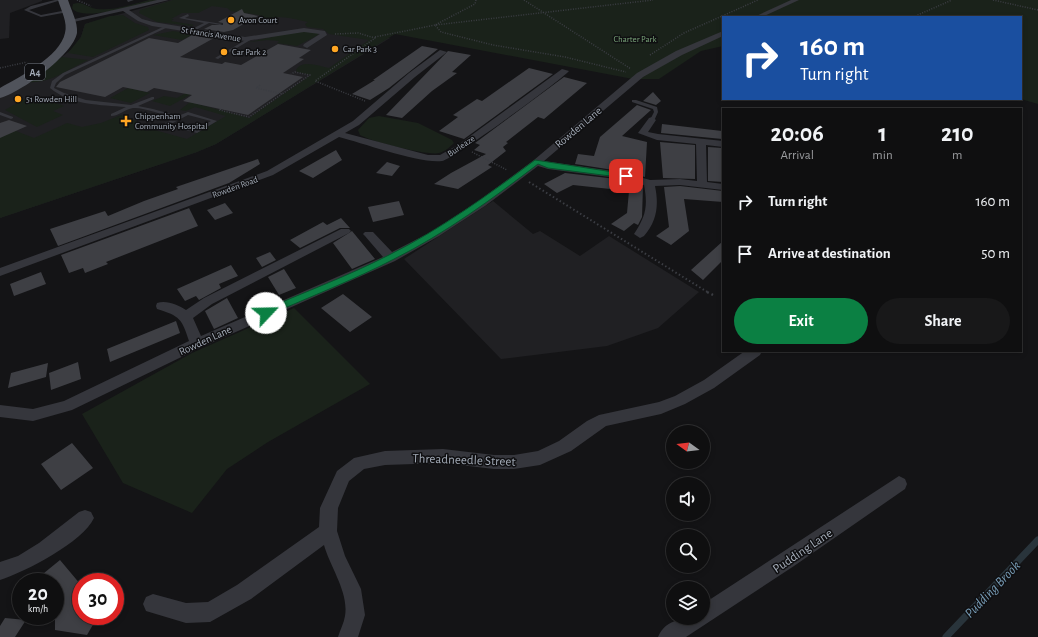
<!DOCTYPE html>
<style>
body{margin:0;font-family:"Alegreya Sans",sans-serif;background:#181819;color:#f1f3f6;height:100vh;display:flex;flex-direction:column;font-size:15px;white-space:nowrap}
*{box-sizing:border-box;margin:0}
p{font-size:13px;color:#9b9c9f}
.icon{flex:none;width:22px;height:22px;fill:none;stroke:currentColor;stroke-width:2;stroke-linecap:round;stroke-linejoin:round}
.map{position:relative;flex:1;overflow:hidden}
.panel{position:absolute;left:722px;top:108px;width:300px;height:244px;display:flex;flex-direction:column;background:#0f0f10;border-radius:0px;box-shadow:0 2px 6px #0003,0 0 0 1px #2f2f30}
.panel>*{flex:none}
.top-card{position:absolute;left:722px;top:16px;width:300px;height:84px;border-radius:0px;box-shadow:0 2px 6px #0003,0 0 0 1px #2f2f30;background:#1a4fa0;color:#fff;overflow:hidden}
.needle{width:26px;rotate:285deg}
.fabs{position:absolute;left:666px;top:425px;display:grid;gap:8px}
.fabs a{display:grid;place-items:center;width:44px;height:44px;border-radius:50%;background:#0f0f10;box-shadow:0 2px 6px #0003,0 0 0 1px #2f2f30;font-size:20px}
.speed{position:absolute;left:12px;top:573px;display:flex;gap:8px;font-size:20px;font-weight:700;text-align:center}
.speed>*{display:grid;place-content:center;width:52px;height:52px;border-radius:50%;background:#0f0f10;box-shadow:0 2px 6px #0003,0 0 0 1px #2f2f30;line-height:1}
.speed small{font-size:10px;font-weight:400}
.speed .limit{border:6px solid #d22;background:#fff;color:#111}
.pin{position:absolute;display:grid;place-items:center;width:34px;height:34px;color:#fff;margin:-17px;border-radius:8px;box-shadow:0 2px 6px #0006}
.me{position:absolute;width:44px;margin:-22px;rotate:66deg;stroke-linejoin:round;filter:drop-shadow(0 0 3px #0008)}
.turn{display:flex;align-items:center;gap:14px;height:84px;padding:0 12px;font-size:18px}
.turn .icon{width:52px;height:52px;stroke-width:2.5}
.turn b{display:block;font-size:28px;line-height:34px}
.eta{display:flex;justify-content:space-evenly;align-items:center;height:68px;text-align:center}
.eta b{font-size:24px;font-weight:600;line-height:28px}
.action{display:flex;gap:8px;margin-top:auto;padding:8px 12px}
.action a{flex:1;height:46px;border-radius:24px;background:#0b8043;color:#fff;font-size:16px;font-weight:600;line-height:46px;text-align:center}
.action a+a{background:#181819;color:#f1f3f6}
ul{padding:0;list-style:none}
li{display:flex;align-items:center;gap:12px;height:52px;padding:0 12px}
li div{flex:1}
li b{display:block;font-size:15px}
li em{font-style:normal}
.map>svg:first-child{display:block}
</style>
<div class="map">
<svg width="1038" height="637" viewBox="0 0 1038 637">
<rect width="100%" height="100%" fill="#141416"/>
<path fill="#202023" d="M0,0H42V1L10,13L9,38L0,39Z
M171,0L223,2L390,38L216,144L197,152L0,218V98L49,67L72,49L81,37L85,24Z
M493,201L533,234L540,231L580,256L609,236L699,292L658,328L607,346L501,359L404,259Z"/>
<path fill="#1a221a" d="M149,0H160C145,3 81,23 72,8L73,4C83,0 87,8 97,9C114,11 133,4 149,0Z
M173,0H1038V104L1021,99V17H723V46L701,51L659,79H633L395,34L216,144L197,152L0,218V136L16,131L34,138L67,123L82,127L101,123L121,115L138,122V127L147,131L151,129L187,139L226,116L195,107L186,111L180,110L190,102L249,118L311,75L297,72L296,70C302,59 319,66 329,68L369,40L329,34L323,29L307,27L305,24L308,22C299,20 287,17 278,17C271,17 267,23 259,18V15L231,11L227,8L212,6L198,13H182L171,19H174L171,21L194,25L192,26L157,22L139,13L140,10Z
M123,15L135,23L148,27L149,30L93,57L68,53L81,37L85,24L110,16Z
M173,31L207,36L192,35L182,40L153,35Z
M299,31L317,33L318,35L297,46L277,43L279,41L267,40L249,42Z
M62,57L88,60C68,69 50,84 28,82Z
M210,79L217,80L170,106L152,101L164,96L177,98Z
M128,88L150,93L131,103L110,98Z
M24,99L36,102L45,99L64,106L53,111L63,115L37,127L5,110Z
M379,116L418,123L452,140L454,143C450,147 444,152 439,153C428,156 369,141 360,135L358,130L369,118Z
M294,308L370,384L268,442L227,469L192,513L123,483L82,414L192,353Z"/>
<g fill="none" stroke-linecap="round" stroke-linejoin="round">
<path stroke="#29343b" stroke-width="7" d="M946,637L1038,540"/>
</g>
<path fill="#3e3f44" d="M242,9L244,13L258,16L233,30L224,32L204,29L212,25H223V23L218,22Z
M194,34L214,38L180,57L222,64L225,62L241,65L278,44L311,50L299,58L304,59L283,73L303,77L248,115L183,101L192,95L154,88L147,92L123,87L105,97L56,87L60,82L149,38L178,43Z
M422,46L438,49L389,88L370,100L352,94L375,80H373Z
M448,51L471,55L452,72L457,73L432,91L402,118L386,115Z
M529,68L553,74L464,139L439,131L458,117L453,115L477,99L482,101Z
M564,77L587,83L544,119L538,117L506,142L508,143L503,147L506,151L488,165L492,167L458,189L434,184L451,173L486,154L474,150L480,145L475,143Z
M653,92L661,101L656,105L643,101Z
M637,105L651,110L622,136L647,142L645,177L626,172L575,164L578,154L594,156L600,137Z
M9,120L27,126L0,138V123Z
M662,124L722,131V139L661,133Z
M660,142L695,145V179L663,178Z
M708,147L723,148V182L708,181Z
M336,150L342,160L313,178L299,171Z
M258,159L260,164L229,183L58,246L50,229L105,211L108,216L144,201L178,189L176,187Z
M387,162L400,166L392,176L376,173Z
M565,173L625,180L643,186L642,217L638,225L634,223L624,231L611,224L627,213L629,191L573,185L557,193L544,184Z
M680,186L723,191V202L684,199L689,231L671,245L656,236L669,227L664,187Z
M399,201L404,215L373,222L368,207Z
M225,203L233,213L215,220L207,210Z
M192,207L189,208L198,226L106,262L108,264L85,273L83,268L69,273L61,255Z
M341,218L350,228H340L300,248L290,240L323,222L327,225Z
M352,231L375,259L352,269L333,243Z
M723,241V260L703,280L691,270Z
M270,252L276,260L262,267L256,258Z
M231,265L238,276L219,284L221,288L199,300L196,296L185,301L177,289Z
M284,269L296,288L279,295L268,277Z
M41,272L46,284L14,296L10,284Z
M343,294L372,317L350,332L321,308Z
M227,298L238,318L214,329L205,311Z
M176,321L180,333L110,362L107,349Z
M78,362L81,379L51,390L49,373Z
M48,363L46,377L8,388L11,373Z
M72,443L93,468L61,490L41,464Z
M60,560L81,585V616H98L87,635L55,630V582H33Z
M5,618L26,620L15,637H0V626Z"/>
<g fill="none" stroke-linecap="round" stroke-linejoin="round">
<path stroke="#3b3d43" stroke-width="1.5" stroke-dasharray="1 1.5" stroke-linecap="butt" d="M77,0L91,6
M476,0L475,4L435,25L441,32L493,45L565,57L626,72
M524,0L631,69
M993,0L1038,10
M913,17L952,0
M335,34L358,33L375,38L315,81L365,101
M375,37L435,25L653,0
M650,55L684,33L758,0
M0,68L27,62
M260,85L256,88L282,94L310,75L295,72L291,74
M221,109L219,110L249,117L282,94
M472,152L507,170"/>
<path stroke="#3b3d43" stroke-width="2" stroke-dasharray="1.5 2.5" stroke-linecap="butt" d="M529,182L709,293"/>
<path stroke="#3b3d43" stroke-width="2.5" stroke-dasharray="2 3" stroke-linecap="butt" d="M707,292L713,295"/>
<path fill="#35363c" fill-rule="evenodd" d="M55,0H61L29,10L41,15L67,10L68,12L41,17L24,10L31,6Z
M127,0H134L128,2Z
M188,14L189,16L185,18L222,24L220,25L209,23L192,32H190V30L204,23L179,18Z
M165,26H166V28L65,75L56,83L54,88L64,93L86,100L131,105L152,97H154V99L138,106L153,109L178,116L188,112L217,121L197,133L165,125V123L174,118C164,115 143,107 133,108C125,109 119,116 111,116V114L126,107C101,105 70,105 50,88L52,81L63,73ZM188,115L211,121L194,130L171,124Z
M249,38L252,39L218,59L215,58Z
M632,100H636L657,107L658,112L654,121L650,120L654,112L653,109L632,102Z
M0,112L13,117V118L11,119L0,115Z"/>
<path fill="#35363c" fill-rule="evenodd" d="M157,0H169L129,10L142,19L153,22L245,37L304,28L325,31L327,35L307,48L303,46L304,44L320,34L304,32L245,41L152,26L138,21L123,11L69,23L66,21Z
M791,0H799L762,17H754Z
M723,31V36L682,55L643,77L544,161L626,173L650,180L680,179L697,181L696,144L657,140L638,133L649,118L652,117L656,120L648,132L658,134L723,141V147L706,145L707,182L723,184V190L680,185L655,186C659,205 657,221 644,236L640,238L634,234C646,216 648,206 644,185L625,179L548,169L538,166L485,206L439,236L395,261L202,347L72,410L33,421L0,417V405L33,409L64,401L189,341C182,319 180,316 157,309L156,306L157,303C167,300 178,305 186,310L204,298L341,229H349L351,231L349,233L212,304L193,318L201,336L383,257L365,236L363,234L365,232H373L392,252L431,232L477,202L534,160L637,73L676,51Z
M440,50L447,52L415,77L359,125L345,133L428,155H440L458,145L562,69L569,71C559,82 453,159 442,161C420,164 363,143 339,137L273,175L0,276V268L267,171L353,121L409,73Z
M745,351H762L760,355L714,388L685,404L661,414L606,426L571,451L540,465L514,469H494L443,463L385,465L364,469L349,481L338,508L337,531L345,556L361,589L365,615L358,637H338C340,630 344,623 345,616C349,592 330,567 324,545L251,599L210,622L186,623L146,611L143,604L146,597L153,594L186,603L208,602L237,585L319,527L320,508L337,471L354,458L385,451L443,449L494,455H514L538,451L559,441L587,421L599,415L659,402L675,396L704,380Z
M899,476L905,479L907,484L905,489L794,566L686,637H658C666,618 685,618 703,618V604Z
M85,510L91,512L94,518C83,542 25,572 0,580V562L18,556L39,543L79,512Z"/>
<path fill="#50535b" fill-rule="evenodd" d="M58,0H68C71,10 78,22 77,33C73,55 20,93 0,98V88C19,77 60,57 65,33C68,23 61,10 58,0Z"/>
</g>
<path fill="#0b8043" stroke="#07532c" d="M535,160L626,174L630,176L626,178L548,168L538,164C492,199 446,233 394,259C354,280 311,296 269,315L266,316L262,313L263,310C305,292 348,276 389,255C441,229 488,195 535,160Z"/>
<g fill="#ffa623" stroke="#0f0f11" stroke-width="1.5">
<circle cx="231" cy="20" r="4"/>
<circle cx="335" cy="49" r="4"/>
<circle cx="224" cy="52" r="4"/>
<circle cx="18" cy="99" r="4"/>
<path d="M124 115h4v4h4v4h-4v4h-4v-4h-4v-4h4z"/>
</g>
<g text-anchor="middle" stroke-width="3" stroke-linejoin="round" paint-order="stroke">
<g font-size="9" fill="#a4acb8" stroke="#0f0f11" text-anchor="start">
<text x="239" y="23">Avon Court</text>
<text x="343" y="52">Car Park 3</text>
<text x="232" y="55">Car Park 2</text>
<text x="26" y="102">51 Rowden Hill</text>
<text x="135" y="119">Chippenham<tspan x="135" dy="10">Community Hospital</tspan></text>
</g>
<g font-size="9" fill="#a4acb8" stroke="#0f0f11">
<text transform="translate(211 34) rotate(9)" y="3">St Francis Avenue</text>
<text transform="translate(461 146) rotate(-34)" y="3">Burleaze</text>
<text transform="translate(235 187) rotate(-20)" y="3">Rowden Road</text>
</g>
<g font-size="9" fill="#7aa57a" stroke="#0f0f11">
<text x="635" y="42">Charter Park</text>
</g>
<rect fill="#0f0f11" stroke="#777d86" stroke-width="1" x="25" y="64" width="20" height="16" rx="3"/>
<g font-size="10" font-weight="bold" fill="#a4acb8">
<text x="35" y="76">A4</text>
</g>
<g font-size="11" fill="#a4acb8" stroke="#0f0f11">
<text transform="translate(578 127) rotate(-40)" y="4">Rowden Lane</text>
<text transform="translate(205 340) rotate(-25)" y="4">Rowden Lane</text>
</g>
<g font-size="13" fill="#a4acb8" stroke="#0f0f11">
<text transform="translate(464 459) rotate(2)" y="5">Threadneedle Street</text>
<text transform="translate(802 550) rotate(-34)" y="5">Pudding Lane</text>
</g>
<g font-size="14" font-style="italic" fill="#789db7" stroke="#0f0f11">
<text transform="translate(992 589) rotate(-46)" y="5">Pudding Brook</text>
</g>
</g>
</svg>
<div class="fabs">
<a><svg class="needle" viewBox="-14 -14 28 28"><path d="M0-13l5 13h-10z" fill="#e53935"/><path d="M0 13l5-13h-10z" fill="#9b9c9f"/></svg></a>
<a><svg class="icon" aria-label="sound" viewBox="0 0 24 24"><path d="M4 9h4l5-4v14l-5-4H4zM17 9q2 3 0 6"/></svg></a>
<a><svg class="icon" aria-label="search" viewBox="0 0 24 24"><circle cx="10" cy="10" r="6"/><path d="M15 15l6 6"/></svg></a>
<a><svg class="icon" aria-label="layers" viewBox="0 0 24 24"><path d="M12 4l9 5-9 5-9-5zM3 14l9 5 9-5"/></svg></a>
</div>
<div class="speed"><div>20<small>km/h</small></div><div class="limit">30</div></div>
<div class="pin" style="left:626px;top:176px;background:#d93025"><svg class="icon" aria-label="arrive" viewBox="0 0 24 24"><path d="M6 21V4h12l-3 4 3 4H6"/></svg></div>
<svg class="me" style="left:266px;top:313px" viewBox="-20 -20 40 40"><circle r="19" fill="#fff"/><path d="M0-13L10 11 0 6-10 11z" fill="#0b8043"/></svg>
<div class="top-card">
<div class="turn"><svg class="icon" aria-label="right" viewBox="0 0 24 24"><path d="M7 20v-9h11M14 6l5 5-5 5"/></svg><div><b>160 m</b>Turn right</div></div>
</div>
<section class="panel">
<div class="eta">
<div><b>20:06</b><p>Arrival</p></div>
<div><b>1</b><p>min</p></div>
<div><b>210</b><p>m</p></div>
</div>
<ul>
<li><svg class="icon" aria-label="right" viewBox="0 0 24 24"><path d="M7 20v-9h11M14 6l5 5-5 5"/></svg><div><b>Turn right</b></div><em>160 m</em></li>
<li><svg class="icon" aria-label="arrive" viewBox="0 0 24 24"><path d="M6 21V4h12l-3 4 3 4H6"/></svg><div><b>Arrive at destination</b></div><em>50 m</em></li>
</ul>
<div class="action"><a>Exit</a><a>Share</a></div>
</section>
</div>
